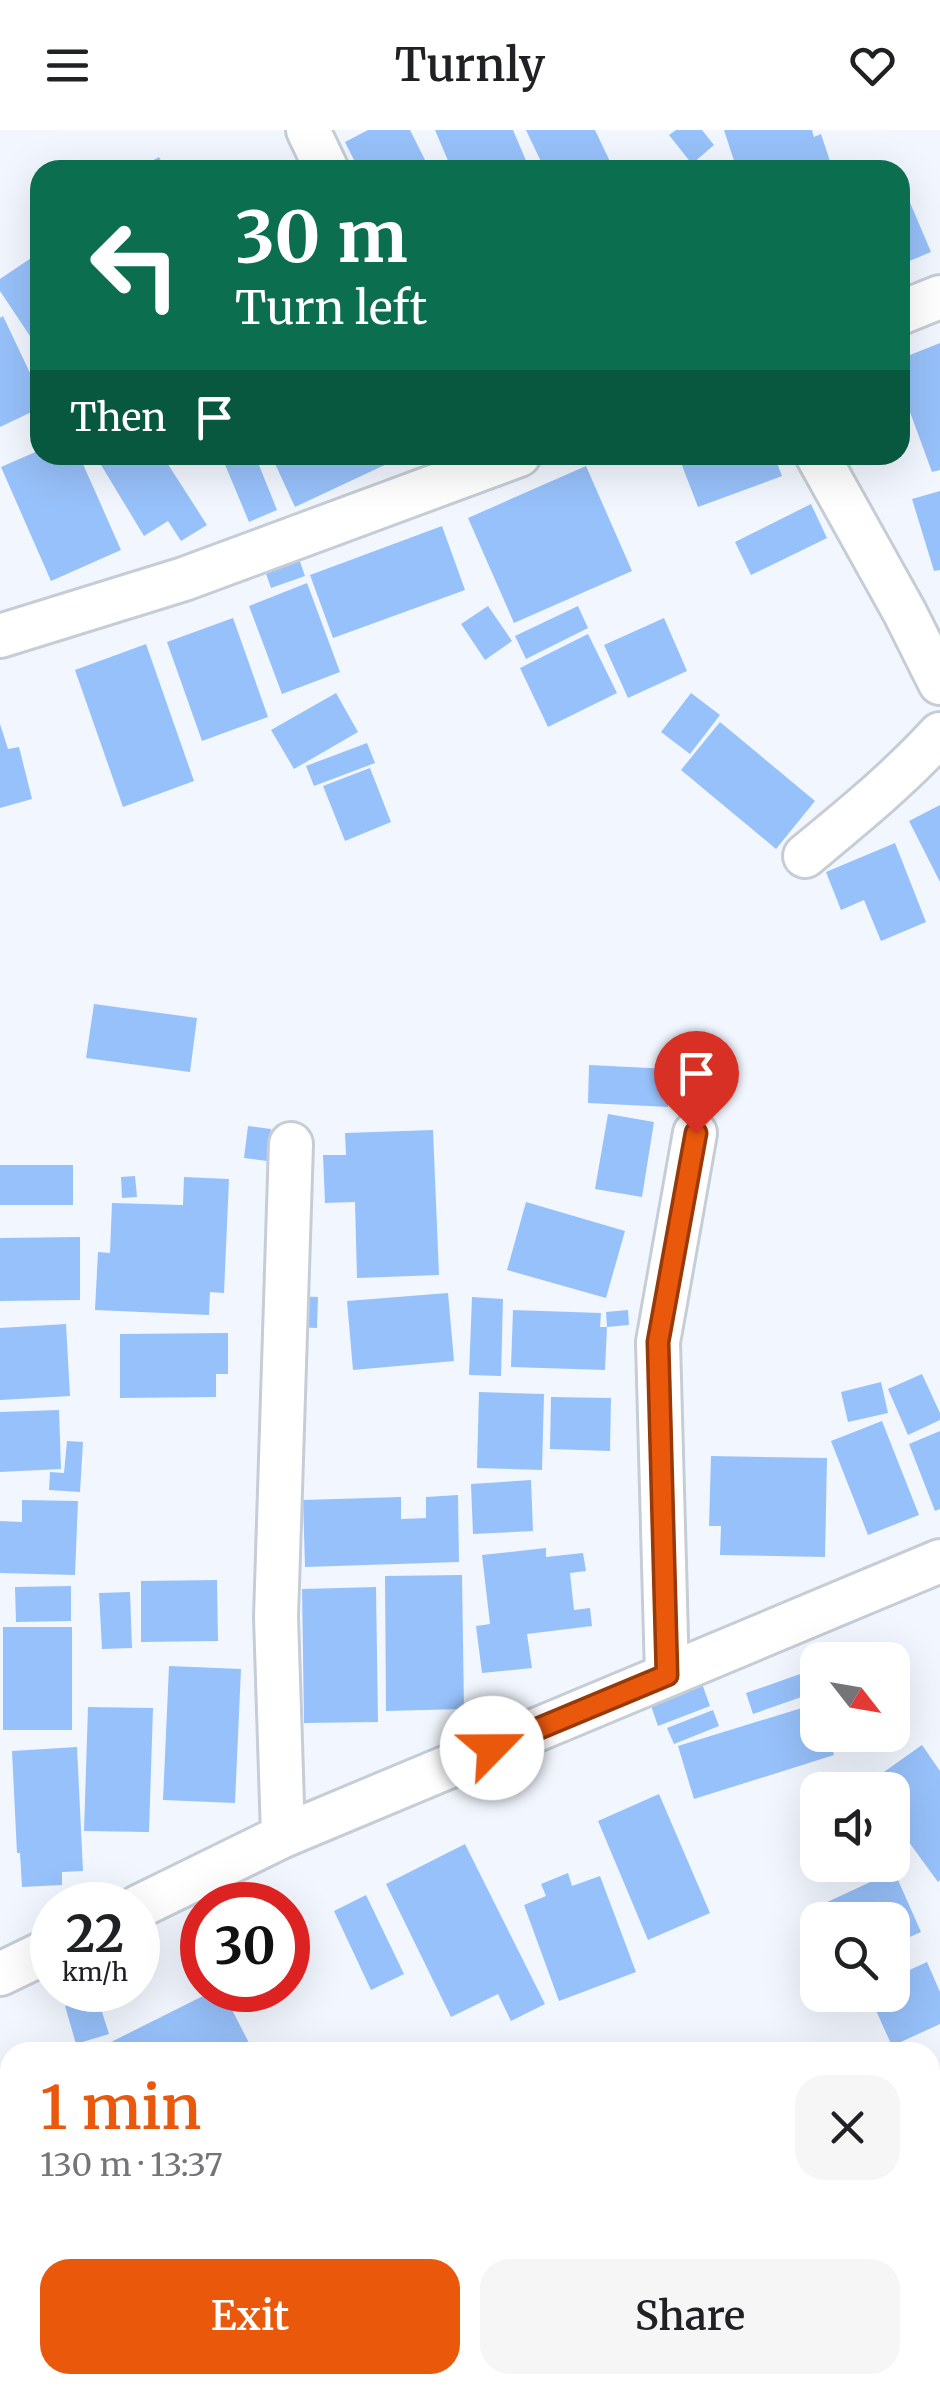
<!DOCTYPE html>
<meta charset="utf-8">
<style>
body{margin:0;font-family:Merriweather,serif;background:#f6f6f6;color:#202124;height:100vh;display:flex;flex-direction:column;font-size:38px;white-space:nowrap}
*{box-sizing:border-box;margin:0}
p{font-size:32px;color:#757577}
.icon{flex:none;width:55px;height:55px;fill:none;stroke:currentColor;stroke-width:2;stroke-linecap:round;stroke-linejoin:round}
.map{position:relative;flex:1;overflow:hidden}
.drawer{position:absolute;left:0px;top:1912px;width:940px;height:352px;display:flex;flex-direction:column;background:#fff;border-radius:30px 30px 0 0;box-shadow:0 10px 40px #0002}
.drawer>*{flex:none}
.banner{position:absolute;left:30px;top:30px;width:880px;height:305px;border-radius:30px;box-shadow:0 10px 40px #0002;background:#0b6e4f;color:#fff;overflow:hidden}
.needle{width:65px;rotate:121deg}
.tools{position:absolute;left:800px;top:1512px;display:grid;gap:20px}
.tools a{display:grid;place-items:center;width:110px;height:110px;border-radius:20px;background:#fff;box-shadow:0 10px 40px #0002;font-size:50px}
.speed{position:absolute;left:30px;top:1752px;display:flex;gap:20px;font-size:50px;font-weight:700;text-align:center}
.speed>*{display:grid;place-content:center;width:130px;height:130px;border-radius:50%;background:#fff;box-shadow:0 10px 40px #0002;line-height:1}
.speed small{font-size:25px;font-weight:400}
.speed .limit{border:15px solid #d22;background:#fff;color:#111}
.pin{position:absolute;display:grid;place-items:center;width:85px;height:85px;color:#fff;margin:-102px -42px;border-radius:50% 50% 50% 0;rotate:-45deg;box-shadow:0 0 10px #0007}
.pin .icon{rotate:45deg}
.me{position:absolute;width:110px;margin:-55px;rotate:67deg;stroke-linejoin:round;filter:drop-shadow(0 0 8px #0008)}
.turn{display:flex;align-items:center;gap:35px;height:210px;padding:0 40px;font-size:45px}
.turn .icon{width:130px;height:130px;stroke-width:2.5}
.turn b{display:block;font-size:70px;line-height:85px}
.then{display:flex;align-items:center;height:95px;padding:0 40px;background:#0003;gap:20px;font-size:38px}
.round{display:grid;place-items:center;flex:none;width:105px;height:105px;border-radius:30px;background:#f6f6f6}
.head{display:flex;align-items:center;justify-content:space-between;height:170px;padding:0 40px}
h1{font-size:60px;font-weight:600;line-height:75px;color:#ea580c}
.button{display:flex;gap:20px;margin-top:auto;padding:20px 40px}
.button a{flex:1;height:115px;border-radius:30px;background:#ea580c;color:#fff;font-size:40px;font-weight:600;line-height:115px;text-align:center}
.button a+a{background:#f6f6f6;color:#202124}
header{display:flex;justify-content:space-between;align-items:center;height:130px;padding:0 40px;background:#fff;font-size:45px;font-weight:600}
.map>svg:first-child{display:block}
</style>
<header><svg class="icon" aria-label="menu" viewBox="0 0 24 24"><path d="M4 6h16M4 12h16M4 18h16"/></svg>Turnly<svg class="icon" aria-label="heart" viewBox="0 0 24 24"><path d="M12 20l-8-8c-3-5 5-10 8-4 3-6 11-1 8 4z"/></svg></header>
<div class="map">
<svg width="940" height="2264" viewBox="0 0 940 2264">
<rect width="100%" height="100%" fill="#f2f7ff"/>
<path fill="#97c1fa" d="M368,0H410L430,40H359L345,12Z
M435,0H513L530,40H452Z
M526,0H595L614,40H545Z
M676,0H702L714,15L692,34L669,5Z
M724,0H812L814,7L821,4L833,40H737Z
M159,27L166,40H135Z
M900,49L931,122L900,135Z
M40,122V221L0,161V149Z
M3,186L40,264V278L0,297V188Z
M940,213V340L932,342L900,255V229Z
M40,320V325H79L121,420L51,451L1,337Z
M95,325H162L207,395L181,411L168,391L144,406Z
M221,325H255L277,380L249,392Z
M271,325H406L295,377Z
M678,325H774L782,346L698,377Z
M586,336L632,441L514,493L468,388Z
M940,361V440L934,441L912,369Z
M811,374L827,408L751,445L735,412Z
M442,396L465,460L333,508L310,445Z
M297,423L305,446L271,458L263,435Z
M307,453L340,542L282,564L249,476Z
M488,476L512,511L485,530L461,494Z
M578,476L588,498L526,529L515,506Z
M233,488L268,587L202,611L167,512Z
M664,488L687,541L628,568L604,515Z
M588,504L617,563L548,597L520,538Z
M146,514L194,651L123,677L75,540Z
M336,563L358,602L294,639L271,600Z
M691,563L720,585L690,624L661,602Z
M720,592L815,671L776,719L681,640Z
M0,594L8,619L19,617L32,669L0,678Z
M367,613L375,633L314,656L306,636Z
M370,638L391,692L345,711L323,656Z
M940,675V752L909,691Z
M895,713L926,792L881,811L864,770L841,780L826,742Z
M94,874L197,888L190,942L86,928Z
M589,935L670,939L668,977L588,973Z
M608,984L654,992L642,1067L595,1059Z
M248,996L271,999L267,1031L244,1028Z
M433,1000L439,1145L357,1148L355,1072L325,1073L323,1025H346L345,1003Z
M0,1035H73V1075H0Z
M135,1046L137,1067L122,1068L121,1047Z
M184,1047L229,1049L224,1163L210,1162L209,1185L95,1180L98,1122L110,1123L112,1073L183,1075Z
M526,1072L625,1101L606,1168L507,1140Z
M80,1107V1170L0,1171V1108Z
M448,1163L454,1231L353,1240L347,1171Z
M292,1166L318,1167L317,1198L291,1197Z
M472,1167L503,1169L501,1246L469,1245Z
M513,1180L601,1183L600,1197H607L605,1240L511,1237Z
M628,1180L629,1195L607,1197L606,1182Z
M66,1194L70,1266L0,1270V1198Z
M228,1203V1244H216V1267L120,1268V1204Z
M922,1244L940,1283V1290L908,1305L888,1259Z
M881,1252L888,1283L848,1292L841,1262Z
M479,1262L544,1264L542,1340L477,1338Z
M551,1267L611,1268L610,1321L550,1319Z
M59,1280L61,1339L0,1342V1282Z
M882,1291L919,1385L868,1405L831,1311Z
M940,1301V1379L935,1381L909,1314Z
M67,1311L83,1312L80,1362L49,1360L50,1342L64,1343Z
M711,1326L827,1328L825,1427L720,1425L721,1396H709Z
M531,1350L533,1401L473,1404L471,1354Z
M458,1365L459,1432L305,1437L303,1370L401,1367V1389L426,1388V1367Z
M22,1370L78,1371L75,1445L0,1443V1391L22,1392Z
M546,1418V1427L583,1423L586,1441L570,1443L574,1480L590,1478L592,1496L527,1504L532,1538L482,1543L476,1496L490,1494L482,1425Z
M462,1445L464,1579L386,1581L385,1446Z
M217,1450L218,1511L141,1512V1451Z
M71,1456V1491L16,1492L15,1457Z
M376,1457L378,1592L304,1593L302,1459Z
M130,1462L132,1518L102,1519L99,1463Z
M3,1497H72V1600H3Z
M169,1536L241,1539L235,1673L163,1670Z
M803,1543L810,1564L753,1584L746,1563Z
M700,1548L710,1576L658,1596L648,1567Z
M818,1573V1605H828L834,1625L694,1669L678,1616Z
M88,1577L153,1578L149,1702L84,1701Z
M713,1580L719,1596L674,1614L667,1598Z
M922,1615L940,1641V1750L938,1752L892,1689V1660H872L867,1654Z
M77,1617L83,1741L62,1742V1755L22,1757L20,1723H17L12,1621Z
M659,1664L710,1783L648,1810L598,1691Z
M465,1714L545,1874L511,1891L498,1864L451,1887L386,1754Z
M894,1741L921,1802L892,1815V1790H830L823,1774Z
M568,1743L572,1756L600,1746L636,1842L559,1871L524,1775L546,1766L541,1754Z
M366,1765L404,1844L371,1860L334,1781Z
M202,1817V1850L189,1824Z
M927,1832L940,1862V1894L892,1916L869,1865H892V1848Z
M208,1860H222L249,1913L230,1922H107L103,1916L209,1863Z
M97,1866L109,1904L76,1914L65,1876Z
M514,1914L518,1922H496Z
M1,2013L10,2041V2075L0,2078Z
M10,2095V2132L0,2135V2099Z
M227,2255H337L341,2264H209Z
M390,2255H472L456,2264H395Z
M493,2255H572L576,2264H497Z
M602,2255H631L613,2264H606Z
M641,2255H682L686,2264H622Z"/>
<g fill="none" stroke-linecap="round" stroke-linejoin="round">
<g stroke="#c6cdd6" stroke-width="48">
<path id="street" d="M308,0L327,40
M900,183L940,167
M817,325L905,483L940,553
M0,506L184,449L519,325
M805,726C852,687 899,649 940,604
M667,1545L658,1212L695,1003
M283,1706L276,1487L291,1014
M138,1777L283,1706L940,1431
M0,1844L52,1819
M183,2264L198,2255
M886,2264L940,2255"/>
</g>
<use href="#street" stroke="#fff" stroke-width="42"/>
</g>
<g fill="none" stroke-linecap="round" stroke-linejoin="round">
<g stroke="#983908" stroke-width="25">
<path id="route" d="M492,1618L667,1545L658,1212L696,1003"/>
</g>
<use href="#route" stroke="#ea580c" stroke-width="18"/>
</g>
</svg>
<div class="tools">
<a><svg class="needle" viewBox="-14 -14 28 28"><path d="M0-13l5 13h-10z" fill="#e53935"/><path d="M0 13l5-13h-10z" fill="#757577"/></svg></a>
<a><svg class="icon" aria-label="sound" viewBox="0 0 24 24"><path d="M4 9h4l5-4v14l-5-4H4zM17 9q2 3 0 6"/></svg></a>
<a><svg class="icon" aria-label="search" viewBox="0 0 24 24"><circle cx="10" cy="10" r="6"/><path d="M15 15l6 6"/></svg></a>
</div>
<div class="speed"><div>22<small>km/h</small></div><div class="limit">30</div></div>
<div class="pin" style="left:696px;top:1003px;background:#d93025"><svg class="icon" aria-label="arrive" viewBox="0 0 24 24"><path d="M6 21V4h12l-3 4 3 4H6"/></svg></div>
<svg class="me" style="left:492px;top:1618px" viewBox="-20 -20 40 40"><circle r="19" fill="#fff"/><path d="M0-13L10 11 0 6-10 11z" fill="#ea580c"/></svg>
<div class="banner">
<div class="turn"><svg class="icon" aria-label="left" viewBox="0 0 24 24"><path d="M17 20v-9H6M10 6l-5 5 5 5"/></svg><div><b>30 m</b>Turn left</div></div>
<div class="then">Then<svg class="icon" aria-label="arrive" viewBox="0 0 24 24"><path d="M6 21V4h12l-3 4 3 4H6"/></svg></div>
</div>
<section class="drawer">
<div class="head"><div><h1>1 min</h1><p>130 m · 13:37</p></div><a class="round"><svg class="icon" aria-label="close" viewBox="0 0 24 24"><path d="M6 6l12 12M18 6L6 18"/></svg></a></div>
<div class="button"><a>Exit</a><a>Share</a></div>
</section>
</div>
